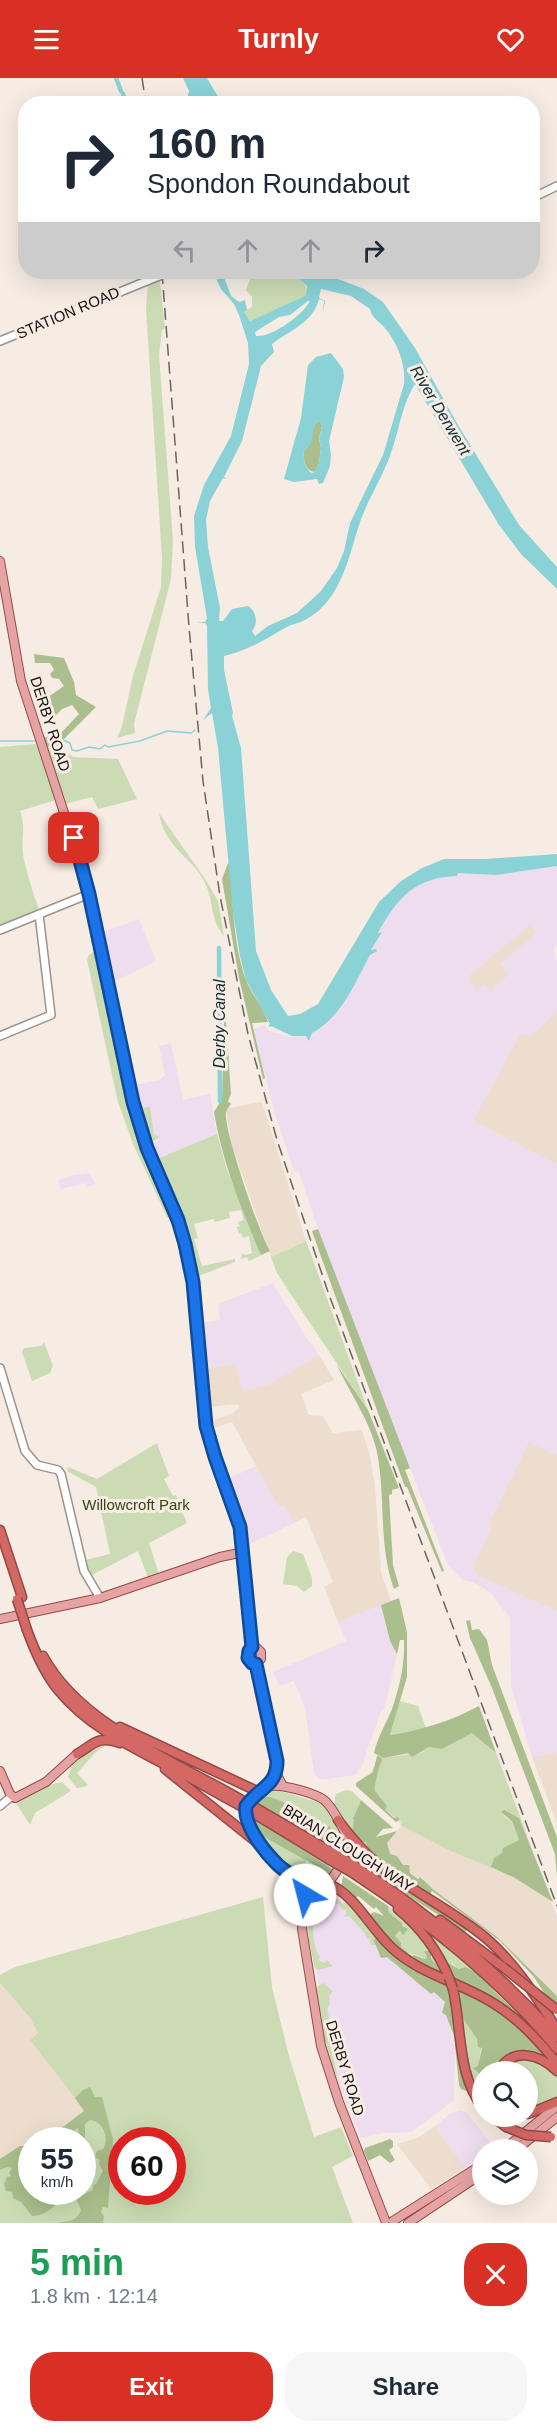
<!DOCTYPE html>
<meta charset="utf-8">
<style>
body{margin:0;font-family:Arial,sans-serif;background:#f6f6f7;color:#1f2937;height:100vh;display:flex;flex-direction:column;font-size:22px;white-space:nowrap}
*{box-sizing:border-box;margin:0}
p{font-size:20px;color:#747a83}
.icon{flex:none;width:33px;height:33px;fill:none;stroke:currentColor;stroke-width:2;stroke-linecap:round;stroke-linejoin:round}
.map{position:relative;height:2145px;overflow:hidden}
.panel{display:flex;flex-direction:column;background:#fff;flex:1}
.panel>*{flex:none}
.guide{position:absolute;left:18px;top:18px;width:522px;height:183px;border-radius:24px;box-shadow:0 6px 24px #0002;background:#fff;color:#1f2937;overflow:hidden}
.controls{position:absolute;left:472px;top:1983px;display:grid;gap:12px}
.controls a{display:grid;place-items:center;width:66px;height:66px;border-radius:50%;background:#fff;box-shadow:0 6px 24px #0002;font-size:30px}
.speed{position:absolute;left:18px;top:2049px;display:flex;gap:12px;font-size:30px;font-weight:700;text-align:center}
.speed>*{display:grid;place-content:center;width:78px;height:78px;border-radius:50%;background:#fff;box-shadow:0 6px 24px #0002;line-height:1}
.speed small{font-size:15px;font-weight:400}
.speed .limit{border:9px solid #d22;background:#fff;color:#111}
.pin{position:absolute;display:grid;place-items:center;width:51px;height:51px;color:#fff;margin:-26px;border-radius:12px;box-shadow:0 3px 9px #0006}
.me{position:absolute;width:66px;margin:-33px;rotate:323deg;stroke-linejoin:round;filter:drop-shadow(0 0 4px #0008)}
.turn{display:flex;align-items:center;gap:21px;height:126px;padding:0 30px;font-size:27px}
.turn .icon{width:78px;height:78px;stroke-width:2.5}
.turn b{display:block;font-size:42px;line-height:51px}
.lanes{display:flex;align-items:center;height:57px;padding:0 30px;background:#0003;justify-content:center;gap:30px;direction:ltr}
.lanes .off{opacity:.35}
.round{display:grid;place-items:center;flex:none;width:63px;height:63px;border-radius:24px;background:#f6f6f7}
.headline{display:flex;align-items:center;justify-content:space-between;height:102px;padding:0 30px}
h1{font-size:36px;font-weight:800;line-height:45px;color:#1e9e55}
.action{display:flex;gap:12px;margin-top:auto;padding:12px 30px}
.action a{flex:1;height:69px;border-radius:24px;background:#d93025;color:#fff;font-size:24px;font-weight:800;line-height:69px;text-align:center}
.action a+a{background:#f6f6f7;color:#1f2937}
header{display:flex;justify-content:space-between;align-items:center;height:78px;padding:0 30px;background:#d93025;color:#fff;font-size:27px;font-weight:800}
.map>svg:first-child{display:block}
</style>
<header><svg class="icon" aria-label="menu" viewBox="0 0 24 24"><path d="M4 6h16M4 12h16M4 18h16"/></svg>Turnly<svg class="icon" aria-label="heart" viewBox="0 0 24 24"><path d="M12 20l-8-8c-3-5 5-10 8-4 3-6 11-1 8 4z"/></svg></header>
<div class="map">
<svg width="557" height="2145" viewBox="0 0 557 2145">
<rect width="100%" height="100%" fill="#f6ece3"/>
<path fill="#eeddef" d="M557,788V868L553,870L557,884V1674L532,1679L511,1608L510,1540L490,1514L473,1504L463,1502L448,1487L327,1178L299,1094L294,1093L275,1036L253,951L264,947L269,953L292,959L306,958L309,962L312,955L327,946L341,928L370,877L387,835L404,817L415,809L431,801L446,797L453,798L457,795L496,797Z
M139,841L156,883L111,905L101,855Z
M171,965L183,1022L210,1016L217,1056L157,1081L135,1007L159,1002L165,997L159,968Z
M89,1095L96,1106L88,1109L86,1105L61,1111L58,1102L74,1097Z
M273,1205L304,1256L319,1277L269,1306L243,1314L236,1286L204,1291L201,1245L220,1242L218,1226Z
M256,1388L278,1428H285L294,1445L248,1467L243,1445L227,1401Z
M381,1527L390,1563L397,1576L385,1629L381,1633L362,1688L355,1697L321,1702L314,1696L305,1629L294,1603L279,1608L273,1594L346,1563L338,1544Z
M337,1819L446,1924L455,1973L454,2022L412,2054L384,2055L361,2060L339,2007L308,1851L315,1833Z
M460,2032L467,2035L494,2069L483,2072V2077L465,2090L435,2048L451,2035Z"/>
<path fill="#edddcf" d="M530,847L537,855L500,886L509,896L491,913L484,906L477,912L469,903V898Z
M557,933V1086L473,1043L520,957L532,958Z
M262,1024L306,1163L271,1179L232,1068L226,1033L228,1030Z
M319,1277L334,1302L301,1316L309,1337L323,1338L333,1355L362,1352L370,1378L375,1409L381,1494L391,1523L338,1544L324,1509L333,1504L306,1439L294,1445L285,1428H278L232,1344L210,1351L209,1344L233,1335L239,1329L238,1326L207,1329L204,1291L236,1286L243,1314L269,1306Z
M529,1364L557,1378V1533L477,1497L473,1487L492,1450L489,1446Z
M479,1628L557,1839V1926L497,1859L434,1814L382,1771L402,1747L362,1712L390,1657L431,1649L449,1643Z
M557,1674V1746L532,1679Z
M0,1905L30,1940L38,1955L30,1962L85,2033L44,2062H32L31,2068H20L0,2081Z
M435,2048L465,2090L431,2111L397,2066L417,2060Z"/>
<path fill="#cbdcb4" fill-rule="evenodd" d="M248,194H290L306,208L305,219L250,243L243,234L252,229V219L246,212L251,199Z
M160,202L165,251L162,252L159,277L173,463L171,501L134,646L135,655L117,660L122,648L133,598L161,509L162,480L146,231L148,205Z
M36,666L56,722L20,733C26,749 21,760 23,776C26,795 33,813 39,832L0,848V669Z
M58,667L73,679L118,681L137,721L98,731L92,719L65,726L46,669Z
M159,735L207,804L218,823L224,858C208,837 215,825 205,805C192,778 165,771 159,735Z
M94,874C103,883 99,903 106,916L126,1007L160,1115L171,1140L167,1139L133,1066L118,1024L87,882L89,877Z
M135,1007L142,1030L150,1029L154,1057L160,1059L151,1064L148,1062L133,1009Z
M217,1056L227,1092L262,1177L249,1183L247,1179L241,1181L242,1175L245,1177L252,1175L249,1158L243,1160L241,1155L239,1156L237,1149L240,1148L238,1144L244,1142L241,1132L229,1134L230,1140L215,1144L213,1141L194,1146L198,1160L194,1161L202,1188L235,1181V1184L199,1198L195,1193L192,1173L183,1146L157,1081Z
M306,1163L368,1332L290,1215L277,1195L271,1179Z
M44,1264L53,1288L50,1295L32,1303L22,1274L24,1270L41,1268Z
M157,1365L169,1398L164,1401L173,1418L176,1417L187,1445L149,1465L159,1496L148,1500L138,1473L90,1498L85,1482L110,1476L96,1409L67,1393L68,1389L97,1401Z
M293,1473L303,1476L312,1500V1508L304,1514L297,1508L283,1506L287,1479Z
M400,1623L418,1628L426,1650L390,1657Z
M472,1655L496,1675L529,1762L519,1740L503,1732L504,1739L511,1743L519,1762L504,1770L502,1775L494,1780L492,1790L451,1773L400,1747L403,1744L384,1732L381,1719L375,1714C374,1707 379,1688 382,1682L374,1675L384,1680L392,1679L422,1675L429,1669L442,1671Z
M104,1665L114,1666L112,1668L108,1666L96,1674L77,1695L88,1707L84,1709L77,1710L68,1699L73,1684L95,1667V1671Z
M62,1704L71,1713L35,1735L30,1747L16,1725L49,1707Z
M277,1712L314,1723L323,1727L344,1761L343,1775L341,1764L332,1758V1753L322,1751L306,1742L307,1737L299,1732L295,1735L287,1731L286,1725L262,1719L269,1714Z
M346,1712L352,1713L361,1722L353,1739C361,1752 367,1767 375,1778C362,1766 327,1736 336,1716Z
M262,1758L307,1782L296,1796L280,1784Z
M263,1819L272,1909L289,1978L314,2059L341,2049L353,2078L332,2089L353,2145H0V2081L20,2068H31L32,2114H82V2062H44L85,2033L30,1962L38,1955L30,1940L0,1905V1897L15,1889ZM122,2062H172V2114H122Z
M336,1821L343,1826L348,1822L376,1858L378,1867H371L369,1860L367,1861C365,1854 354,1843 349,1838L343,1839L346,1836V1832L342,1831L339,1825L328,1829L326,1827C310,1837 310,1863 320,1879L318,1882L324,1885L327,1882L333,1888L318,1892L315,1890C308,1859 298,1829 336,1821Z
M388,1828C412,1845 427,1865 441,1891L431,1881L433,1876L424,1873L427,1881H425C410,1872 404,1881 395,1858L405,1850L389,1835Z
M414,1841C466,1882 514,1925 557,1975V1981L513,1928L494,1913L480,1896L465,1889L459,1891L452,1885L448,1889Z
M323,1905L333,1913L329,1918L330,1926L327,1931L334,1958L329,1960L338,2001L329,1984L315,1916L318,1908Z
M461,1938L477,1961L478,1969H482C476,1985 481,2004 480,2021L468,1992Z
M536,1981L557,1997V2019L540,2030L528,2033V1994H501L512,1982Z"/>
<path fill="#aabf8d" d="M317,344H321L322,348L319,361L321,370L319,385L315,394C305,394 303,381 304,373L308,369L315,346Z
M34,576L64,580L74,604L76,617L96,629L58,667L46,669L43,660L61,655L79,636L72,627L62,631L54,639L43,625L45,621L64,608L59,601L52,600L50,596L54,592L50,585H35Z
M228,785L230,787C233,825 233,866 246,902C252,917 263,929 268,944L252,945L265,1000L263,1001L239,900L222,801Z
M224,944H226L231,1016L228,1023L231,1026C230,1027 226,1033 226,1034C223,1051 260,1157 270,1173L261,1177C241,1130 222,1084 214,1034L222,1021Z
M318,1151L410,1390L405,1392L444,1493L442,1494L407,1409H405L320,1176L312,1153Z
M337,1287L368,1332L399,1410L392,1412V1416L389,1417L393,1487L399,1508L394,1511C378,1467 386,1420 377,1374C370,1342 350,1316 337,1287Z
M399,1520L407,1554V1599L390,1657C422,1652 451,1643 479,1628L496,1675L472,1655L442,1671L429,1669L412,1679L408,1675L384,1680L374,1675C378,1658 386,1646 392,1631C400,1608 405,1585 404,1562H400L397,1576L390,1563L381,1527Z
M470,1542L472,1552L479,1551L487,1562L492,1587L557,1759V1799L555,1776L492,1610L470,1560L466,1543Z
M377,1678L381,1679L382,1682C379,1688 374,1708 375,1713L387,1728L385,1732L394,1740L398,1739L399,1742L396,1744L356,1708V1705L373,1694Z
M262,1719H270L286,1725L287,1731L295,1735L299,1732L306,1734V1742L322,1751L330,1748L332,1758L343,1767V1776L255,1725Z
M361,1722L393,1750L383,1751L376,1759L397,1753L387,1765L390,1776L397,1778L403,1787H409L410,1795L418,1801L420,1799L434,1812L497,1859L557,1918V1928L548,1921L534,1899L500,1863L432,1813L430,1817C413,1806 369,1784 366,1764H361L352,1754L354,1742L353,1740Z
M504,1732L519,1740L553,1824L515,1800L491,1789L494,1780L502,1775L503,1770L519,1762L512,1743L501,1734Z
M251,1739L333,1791C328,1799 323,1803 313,1804L303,1796V1792L310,1791L313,1786L262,1758Z
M376,1790L388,1800L469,1851L465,1854L374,1796Z
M343,1798L388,1828L389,1835L402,1845V1848L408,1851L403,1857L400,1853L395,1858L401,1865V1869L412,1878L414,1877L425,1881L427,1880L424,1873H431V1881L441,1891L443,1898C407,1880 394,1869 369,1837L374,1834L384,1838L376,1829L374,1831L358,1818L355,1821L341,1809Z
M376,1858L415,1891L448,1908L469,2014L461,2011L459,2007L454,1958L446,1937L442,1935L445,1924L434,1914L431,1916L387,1879L381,1880L374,1863Z
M449,1885L459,1891L465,1889L480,1896L494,1913L530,1946L528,1948L454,1904L448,1889Z
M456,1911C499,1930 519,1947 550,1982C531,1969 505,1971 495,1993L483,1994V2024L480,2021L477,2002L481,1997L473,1990L478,1988L482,1970L478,1969L477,1961L461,1938Z
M90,2009L95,2019H102L113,2061L108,2130L103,2129L101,2134L104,2138L103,2145H59C68,2142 76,2145 81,2132L76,2120L93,2112V2107L96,2106L103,2093L99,2086L100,2082L95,2079L97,2073L103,2071C110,2060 103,2043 90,2042L85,2046V2072L83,2074L82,2062H80L78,2050L60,2062L52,2057L84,2033L75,2020L83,2012Z
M390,2061L393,2063V2069L389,2072L395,2082L390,2085L380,2077L368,2083L364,2073L365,2070Z
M20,2068H31V2072L20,2080L31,2085L32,2114H61C59,2127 46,2138 32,2138L21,2124L13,2120L12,2114L6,2113L4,2106L7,2099L11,2098L9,2095L12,2090L7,2089L0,2092V2081Z"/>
<path fill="#8bd2d7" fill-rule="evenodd" d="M183,0H207L217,17L226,25H201L195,20L192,25H186L189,13Z
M213,194H222L231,218L239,224L245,222L247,232L244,234L250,243L305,218L307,208L290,194H320L364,211L383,224L415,270L458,347L519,447L557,489V511L521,476L499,447L415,306C402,326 399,353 391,375C383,398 370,418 361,441C349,476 342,523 305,542C300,545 291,546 285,550C265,562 246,573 224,578V592L233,635L232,638L241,670L256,873L271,912L288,938L300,936L318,926L379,824L401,803L422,790L444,781H485L557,776V788L496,797L458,795L457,798C417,799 398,818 378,855L382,854L371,872L376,871L377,873L370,877C355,905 341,940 312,955L309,963L306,958H292L271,948L268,949L270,946L246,902L240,878L233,834L218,670L212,635L203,642L211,630L208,611L207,548L205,545L196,544H205L207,540L195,469L194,438L204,407L231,358L249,286L248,265L239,237L234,226L221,211ZM321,211L351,218L370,231C371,238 378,243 384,249C397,264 406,286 404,306L383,377L350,445L344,473L337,490L321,513L297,535L268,548L255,558L252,553C259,545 256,533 248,528L232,531L223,543H219L220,530L208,469L206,442L210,423L223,400L226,401L224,399L242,363L261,288L274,274L272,266C290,252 313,245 319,221L324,223L323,236L325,223L319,220ZM308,223H310C303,237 271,260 256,258L255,254L279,239L290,237Z
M331,275L343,291L344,299L329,363L331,377L330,388L323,405L319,406L317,401L294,404L284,401L301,340L308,287L316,279ZM317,344H321L322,348L319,361L321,370L319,385L315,394L312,395C305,391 303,381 304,373L311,366L315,346Z"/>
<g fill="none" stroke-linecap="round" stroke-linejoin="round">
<path stroke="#8bd2d7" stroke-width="1.5" d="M51,661L58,660L70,665L72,672L77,673L89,669L100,671L105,667L108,669L140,663L167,653L191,655L195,652
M0,663H34"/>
<path stroke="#8bd2d7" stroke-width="4.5" d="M116,0L121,13
M123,16L127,26
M153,194V195
M219,870L220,1023"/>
<g stroke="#9d938b" stroke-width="10">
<path id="secondary" d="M532,120L557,108
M0,263L159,198
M0,852L89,816
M0,958L51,937L39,836
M0,1290L25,1373L37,1387L58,1392L61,1396L84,1493L100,1520
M0,1728L12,1718"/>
</g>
<g stroke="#924a47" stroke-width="10">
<path id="primary" d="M0,483L21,603L85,799L133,1024L147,1070L185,1166L193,1208L206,1348L215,1379L240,1449L252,1569
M0,1541L100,1520L220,1479L244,1474
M252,1569L257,1570L261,1574V1581L256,1586
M252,1569L249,1573L248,1580L252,1585L256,1586
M256,1586L273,1656L278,1699L283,1708
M0,1693L10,1716L15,1720L46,1704L77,1676
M271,1708C282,1706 315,1715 324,1722C332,1728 347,1756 349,1766C350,1772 347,1778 343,1783C337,1792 331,1807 318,1809C295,1812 238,1750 246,1728C250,1719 262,1712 271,1708Z
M299,1803L305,1813L302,1851L321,1968L339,2024L385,2142
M306,1828L321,1808
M503,2072L557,2028
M516,2072L557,2039
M393,2143L483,2086
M408,2145L483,2095"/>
</g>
<g stroke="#924a47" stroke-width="11">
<path id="highway" d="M0,1452L22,1519
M27,1552C35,1574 44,1595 59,1613C90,1651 138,1672 181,1695C200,1705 218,1716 237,1726
M43,1578C80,1647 175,1683 240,1721
M120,1649L259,1714
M77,1676C94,1666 98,1657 120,1665
M165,1691L265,1771
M256,1730L333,1775
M253,1735L330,1782
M338,1742C350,1758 362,1773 378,1786C412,1814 453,1832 487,1861C516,1886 536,1919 557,1951
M354,1787C430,1836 497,1892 557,1959
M351,1794C427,1844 498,1900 557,1971
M327,1805C356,1817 369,1849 392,1870C421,1897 460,1904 493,1925C518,1940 538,1962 557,1985
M398,1831C421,1850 438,1873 449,1900
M440,1842L503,1889
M453,1911C462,1951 457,1997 483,2030
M498,1994C512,1968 539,1976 557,1993
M528,2036L557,2024
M492,2038L506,2049"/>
</g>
<use href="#secondary" stroke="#fff" stroke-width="7"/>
<use href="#primary" stroke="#e5a4a3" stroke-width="8"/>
<use href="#highway" stroke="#d46865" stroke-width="8"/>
<path stroke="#6b6560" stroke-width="1.5" stroke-dasharray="12 6" stroke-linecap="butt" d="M142,0L146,26
M162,194L189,549L203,703L220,818L248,956L277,1062L328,1214L557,1828"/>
<g stroke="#9d938b" stroke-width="10" stroke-linecap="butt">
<path id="secondary-bridge" d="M159,198L166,195"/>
</g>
<g stroke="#924a47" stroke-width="11" stroke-linecap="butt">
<path id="highway-bridge" d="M17,1521L27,1552
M240,1721L256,1730
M237,1726L253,1735
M333,1775L354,1787
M330,1782L351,1794
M503,1889L557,1932
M449,1900L453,1911
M506,2049L526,2057L551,2059"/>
</g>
<use href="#secondary-bridge" stroke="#fff" stroke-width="7"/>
<use href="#highway-bridge" stroke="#d46865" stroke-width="8"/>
</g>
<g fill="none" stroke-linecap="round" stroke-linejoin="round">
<g stroke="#114b97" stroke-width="15">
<path id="route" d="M74,760L89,816L133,1024L147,1070L178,1142L185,1166L193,1204L206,1348L215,1379L240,1449L252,1569L249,1573L248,1580L252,1585L256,1586L277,1683C277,1709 258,1710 246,1728C243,1747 264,1773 277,1786C287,1796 305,1802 305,1817"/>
</g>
<use href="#route" stroke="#1a73e8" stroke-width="10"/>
</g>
<g text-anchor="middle" stroke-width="6" stroke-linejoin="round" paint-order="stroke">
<g font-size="15" fill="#16120f" stroke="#f6ece3">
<text transform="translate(68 235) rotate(-23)" y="5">STATION ROAD</text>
<text transform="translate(50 646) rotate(72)" y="5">DERBY ROAD</text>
<text transform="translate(348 1770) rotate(32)" y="5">BRIAN CLOUGH WAY</text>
<text transform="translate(345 1990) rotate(73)" y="5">DERBY ROAD</text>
</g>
<g font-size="15" fill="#344610" stroke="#f6ece3">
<text x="136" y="1432">Willowcroft Park</text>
</g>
<g font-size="16" font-style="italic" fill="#0e3235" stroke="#f6ece3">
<text transform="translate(441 332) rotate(59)" y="6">River Derwent</text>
<text transform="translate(219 946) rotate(-90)" y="6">Derby Canal</text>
</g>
</g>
</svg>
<div class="controls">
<a><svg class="icon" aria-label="search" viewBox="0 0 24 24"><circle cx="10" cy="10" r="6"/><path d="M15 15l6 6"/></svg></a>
<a><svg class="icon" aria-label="layers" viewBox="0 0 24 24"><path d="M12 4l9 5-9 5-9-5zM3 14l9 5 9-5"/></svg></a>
</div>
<div class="speed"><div>55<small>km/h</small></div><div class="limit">60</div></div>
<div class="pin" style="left:74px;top:760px;background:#d93025"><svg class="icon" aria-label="arrive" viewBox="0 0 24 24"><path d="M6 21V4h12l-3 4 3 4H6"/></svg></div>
<svg class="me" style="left:305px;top:1817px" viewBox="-20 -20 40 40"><circle r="19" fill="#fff"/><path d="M0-13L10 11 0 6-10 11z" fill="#1a73e8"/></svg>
<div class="guide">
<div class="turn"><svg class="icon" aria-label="right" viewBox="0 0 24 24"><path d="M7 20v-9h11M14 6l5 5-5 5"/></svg><div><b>160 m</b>Spondon Roundabout</div></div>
<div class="lanes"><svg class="icon off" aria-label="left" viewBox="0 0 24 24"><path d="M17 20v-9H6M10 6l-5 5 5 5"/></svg><svg class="icon off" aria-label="ahead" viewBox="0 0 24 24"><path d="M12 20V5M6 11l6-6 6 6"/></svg><svg class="icon off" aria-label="ahead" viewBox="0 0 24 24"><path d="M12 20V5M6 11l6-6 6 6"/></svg><svg class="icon" aria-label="right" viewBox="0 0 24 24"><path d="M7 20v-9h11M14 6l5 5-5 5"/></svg></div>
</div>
</div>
<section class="panel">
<div class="headline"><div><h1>5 min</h1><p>1.8 km · 12:14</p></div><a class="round" style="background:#d93025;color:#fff"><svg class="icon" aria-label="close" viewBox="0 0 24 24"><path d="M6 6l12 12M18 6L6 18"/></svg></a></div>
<div class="action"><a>Exit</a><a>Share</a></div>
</section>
